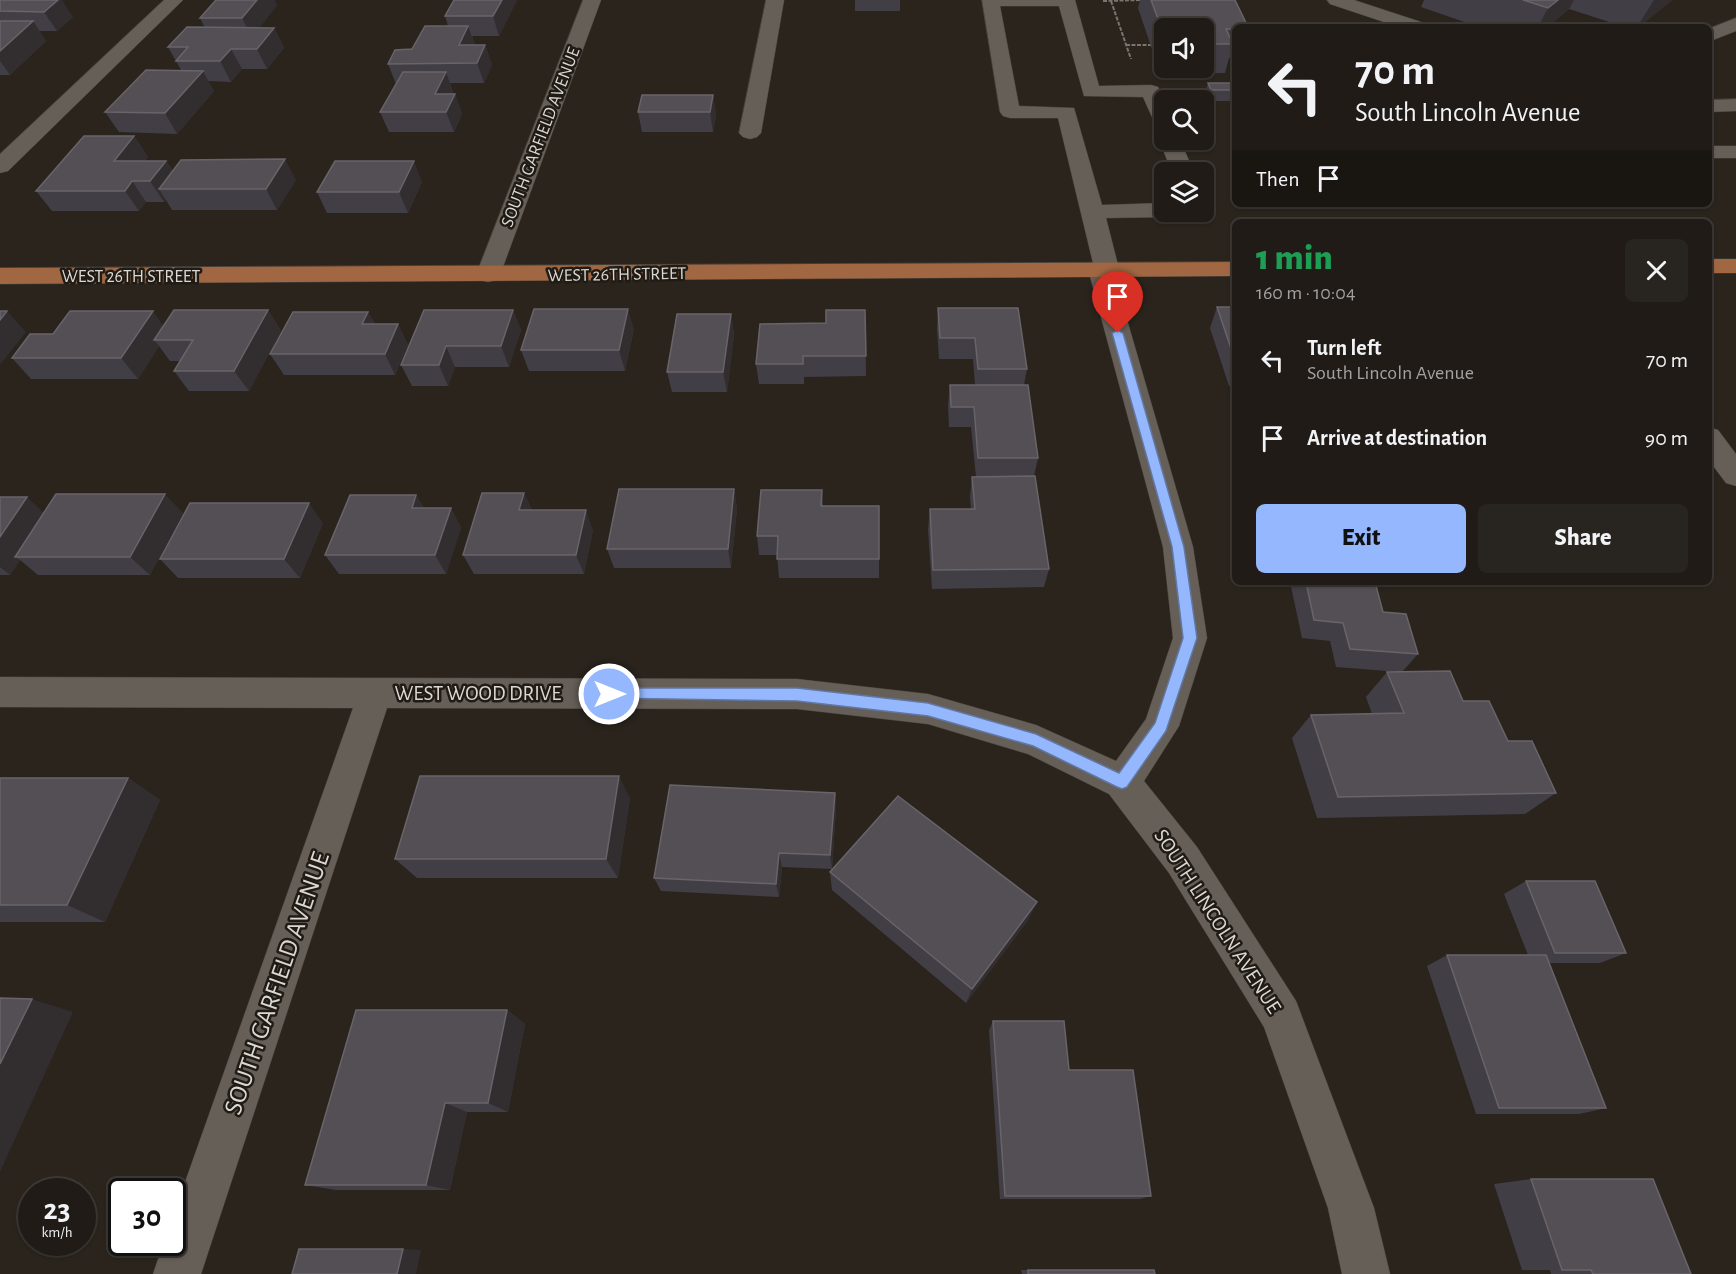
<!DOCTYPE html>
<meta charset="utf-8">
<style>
body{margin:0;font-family:"Alegreya Sans",sans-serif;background:#28241f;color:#f1f3f6;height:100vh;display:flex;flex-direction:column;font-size:22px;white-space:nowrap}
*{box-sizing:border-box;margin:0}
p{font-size:20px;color:#a2a1a1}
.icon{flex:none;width:33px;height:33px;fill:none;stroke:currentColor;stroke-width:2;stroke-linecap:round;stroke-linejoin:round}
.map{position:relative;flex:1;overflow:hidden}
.sheet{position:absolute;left:1232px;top:219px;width:480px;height:366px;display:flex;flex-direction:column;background:#201b16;border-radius:9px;box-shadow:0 2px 4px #0004,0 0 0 2px #3d3935}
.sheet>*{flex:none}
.hud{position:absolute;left:1232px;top:24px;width:480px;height:183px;border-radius:9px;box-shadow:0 2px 4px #0004,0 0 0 2px #3d3935;background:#201b16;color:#f1f3f6;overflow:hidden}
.tools{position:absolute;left:1154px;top:18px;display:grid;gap:12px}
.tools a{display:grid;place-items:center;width:60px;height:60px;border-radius:9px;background:#201b16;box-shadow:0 2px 4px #0004,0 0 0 2px #3d3935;font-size:30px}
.speed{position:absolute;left:18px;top:1178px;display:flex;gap:12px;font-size:30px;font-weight:700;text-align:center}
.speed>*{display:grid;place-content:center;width:78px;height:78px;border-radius:50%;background:#201b16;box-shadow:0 2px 4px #0004,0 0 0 2px #3d3935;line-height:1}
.speed small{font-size:15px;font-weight:400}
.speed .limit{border:3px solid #111;border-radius:9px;background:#fff;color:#111}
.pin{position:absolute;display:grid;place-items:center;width:51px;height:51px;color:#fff;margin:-62px -26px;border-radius:50% 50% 50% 0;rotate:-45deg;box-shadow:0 0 6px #0007}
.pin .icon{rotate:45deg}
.me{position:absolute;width:66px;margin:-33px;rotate:90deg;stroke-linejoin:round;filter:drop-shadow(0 0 4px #0008)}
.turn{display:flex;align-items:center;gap:21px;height:126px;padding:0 24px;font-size:27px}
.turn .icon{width:78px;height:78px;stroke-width:2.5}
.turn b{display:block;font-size:42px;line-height:51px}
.then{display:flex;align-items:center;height:57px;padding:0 24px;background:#0003;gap:12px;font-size:22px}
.round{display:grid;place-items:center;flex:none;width:63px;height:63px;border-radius:9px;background:#28241f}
.summary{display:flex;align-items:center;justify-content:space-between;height:102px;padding:0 24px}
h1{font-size:36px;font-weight:800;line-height:45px;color:#1e9e55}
.primary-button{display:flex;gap:12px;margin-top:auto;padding:12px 24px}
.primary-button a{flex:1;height:69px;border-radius:9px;background:#95b7fd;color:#111;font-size:24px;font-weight:800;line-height:69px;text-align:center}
.primary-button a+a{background:#28241f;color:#f1f3f6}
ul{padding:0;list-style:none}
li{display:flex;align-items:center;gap:18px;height:78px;padding:0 24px}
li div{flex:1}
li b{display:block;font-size:22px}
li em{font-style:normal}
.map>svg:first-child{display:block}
</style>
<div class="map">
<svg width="1736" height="1274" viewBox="0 0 1736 1274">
<rect width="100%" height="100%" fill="#2a241d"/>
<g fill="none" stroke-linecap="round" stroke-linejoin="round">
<g stroke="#47423c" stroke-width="1">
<path id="minor" d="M164,0H183L8,171L0,173V154Z
M583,0H601L500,275L497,280L488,282L479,280L476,275Z
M766,0H784L761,133L757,137L750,139L743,137L739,133Z
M982,0H1075L1099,86L1151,85L1158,87L1165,100L1164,130L1157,128L1143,97L1084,96L1059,6H1000L1019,106L1074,108L1102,205L1164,203V212H1174L1172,215L1164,217L1106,218L1119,269L1114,275L1193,547L1207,638L1179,726L1144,781L1197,847L1296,1001L1374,1208L1390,1274H1342L1328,1208L1264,1027L1169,873L1109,794L1028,754L928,724L797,709L387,708L201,1274H153L164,1242H172V1219L353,708L0,707V677L797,679L928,694L1036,725L1116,761L1146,719L1173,638L1163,547L1088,269L1093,263L1058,118H1010L1003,116L1000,112Z
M1327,0H1354L1424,23L1426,27H1399L1330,4Z
M1736,18V31L1708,42V29Z
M1736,99V111L1708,112V100Z
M1162,135L1164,140H1180L1194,172H1172L1159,140Z
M1708,146H1736V158H1708Z
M1708,427L1718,430L1736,454V486L1726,483L1708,459Z"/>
</g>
<g stroke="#47423c" stroke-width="1">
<path id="major" d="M1708,259H1736V273H1708Z
M1234,262V276L0,284V268Z"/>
</g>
<path stroke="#79746e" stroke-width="2" stroke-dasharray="4 1.5" stroke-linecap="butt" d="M1103,1L1144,0
M1111,1L1131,59
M1126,45H1151"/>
<use href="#minor" fill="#665f58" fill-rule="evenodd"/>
<use href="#major" fill="#a16742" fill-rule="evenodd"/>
</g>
<path fill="#423e46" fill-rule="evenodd" d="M0,0L73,17L57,31H39L46,41L10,75H0Z
M517,0L499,36H472L475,45H485L492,65L484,83H450L453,92V94H455L462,114L454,132H389L380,112L396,84L388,64L412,49L448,26L445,16Z
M855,0H900V11H855Z
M1140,0H1151L1234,27V58H1229L1225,73H1160L1138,8ZM1164,28H1203V68H1164Z
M1424,0H1672L1639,27H1625L1569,9L1548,27H1479L1421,7Z
M277,5L259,28H274L284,48L267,69H242L231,82L208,81L214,91L177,134L119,132L105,112L181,70L168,47L205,28L200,18Z
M1208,83H1234V101H1208L1205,94Z
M713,95L716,115L713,132H642L638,112Z
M134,136L148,157L145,161H166L173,171L296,180L277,210H172L166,200L164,202H146L139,211H52L36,191Z
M422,182L408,213H327L317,192Z
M1217,307H1234V386H1229L1210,328Z
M938,308L1027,369L1024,385L1038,458L1034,476L1049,569L1044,587L932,589L928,529L930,509H971L970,497L972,477H976L971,427H949L948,406L950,385H975L973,359H939L937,329Z
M268,310L281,331L249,391H189L174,371L180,361H170L159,346L138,379H31L12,358L53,334L164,326Z
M513,310L521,330L509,367H455L448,386H412L401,365Z
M865,310L866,376L804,377V384H759L756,364L826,323Z
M368,312L375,324H398L408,345L395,375H284L270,354Z
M731,314L734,335L727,392H672L667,372Z
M634,329L625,371H529L521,350Z
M734,489L737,509L731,568H614L607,549Z
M822,490L823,506L879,559V578H779L777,555H759L757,536Z
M524,493L532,510L593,530L584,574H474L463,555Z
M416,495L424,508H451L461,528L446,574H339L325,555Z
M0,497L44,513H183L150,575H38L20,560L10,575H0Z
M323,523L300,578H178L160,559Z
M1290,582H1375L1383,612L1418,654L1402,672L1463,701L1508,741L1556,793L1525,814L1317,818L1292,738L1311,715L1372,714L1366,697L1387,672H1400L1336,667L1330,641L1302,638Z
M0,778H128L160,800L105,922H0Z
M835,793L836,808L832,869L782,867L779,897L661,891L654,878Z
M630,798L618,878H417L395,859Z
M830,872L1029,919L966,1003L832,890Z
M1526,881L1626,953L1600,963H1549L1606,1108L1579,1114H1476L1427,966L1447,955H1528L1504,894Z
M507,1010L525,1024L508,1112H467L450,1190H336L305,1185Z
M993,1021L1069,1070L1151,1196L1140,1199H1000L989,1030Z
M1531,1179L1691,1274H1551L1550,1270H1522L1494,1184Z
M1021,1270H1154L1155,1274H1022Z"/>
<path fill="#322d2f" d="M58,0H62L73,17L57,31L44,12Z
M257,0H275L277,5L252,38L242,18Z
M502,0H517L499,36L493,16Z
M1558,0H1574L1569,9L1548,27H1538L1548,8Z
M1654,0H1672L1639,27H1637Z
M33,21L46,41L10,75L0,61V51Z
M468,26L475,45H459Z
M274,28L284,48L267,69L257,49Z
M485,45L492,65L484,83L477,63Z
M231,49L242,69L231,82L220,61Z
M203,71L214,91L177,134L165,113Z
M446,72L453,92L444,112L435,94Z
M455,94L462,114L454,132L446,112Z
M713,95L716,115L713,132L710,112Z
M134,136L148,157L128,181L114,161Z
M285,159L296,180L277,210L266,189Z
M166,161L179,181L159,189L166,200L164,202L150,181Z
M414,161L422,182L408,213L399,192Z
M132,181L146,202L139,211L125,191Z
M628,309L634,329L625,371L619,350Z
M268,310L281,331L249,391L234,371Z
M513,310L521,330L509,367L501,346Z
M7,311L26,332L0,365V320Z
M153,311L168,332L154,340L159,346L138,379L121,358Z
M368,312L379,332L362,324Z
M731,314L734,335L727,392L723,372Z
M398,324L408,345L395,375L385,354Z
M446,346L455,367L448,386L439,365Z
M734,489L737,509L731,568L728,549Z
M524,493L533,512L519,510Z
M165,494L183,513L150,575L130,557Z
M416,495L428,514L412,508Z
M27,497L48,517L15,557L20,560L10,575L0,567V537Z
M309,503L323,523L300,578L284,559Z
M451,508L461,528L446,574L435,555Z
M586,510L593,530L584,574L576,555Z
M619,776L630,798L618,878L606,859Z
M128,778L160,800L105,922L67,905Z
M835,793L836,808L832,869L830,855Z
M779,853L782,867L779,897L776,884Z
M1037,902L1029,919L966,1003L972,989Z
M32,999L73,1012L0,1172V1064Z
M507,1010L525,1024L508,1112L488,1103Z
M445,1103L467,1112L450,1190L426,1185Z
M403,1249L421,1250L416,1274H397Z"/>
<path fill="#534f55" stroke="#686469" stroke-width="1.5" d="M0,0H58L44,12L0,11Z
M216,0H257L242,18H200Z
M454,0H502L493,16H445Z
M1151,0H1235L1248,27H1234V29H1226L1233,44H1203V28H1164V35Z
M1523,0H1558L1548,8Z
M0,21H33L0,51Z
M425,26H468L459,45H485L477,63L388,64L395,50L412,49Z
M187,27L274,28L257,49H231L220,61H176L188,47H168Z
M146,70L203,71L165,113L105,112Z
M403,72H446L435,94H455L446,112H380Z
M1208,83H1234V90H1211Z
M642,95H713L710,112H638Z
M84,136H134L114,161H166L150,181H132L125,191H36Z
M285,159L266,189H159L181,160Z
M335,161H414L399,192H317Z
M1217,307H1234V357Z
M938,308H1018L1027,369H978L975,338H940Z
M534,309H628L619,350H521Z
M174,310H268L234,371H174L193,340H154Z
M424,310H513L501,346H446L439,365H401Z
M826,310H865L866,356H803V364H756L760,324L826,323Z
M0,311H7L0,320Z
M70,311H153L121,358H12L30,334H53Z
M293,312H368L362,324H398L385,354H270Z
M677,314H731L723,372H667Z
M950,385H1028L1038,458H978L974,407H951Z
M1035,476L1049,569L933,570L930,509H975L972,477Z
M619,489H734L728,549H607Z
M761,490H822L821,506H879V559H777L778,536H757Z
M482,493H524L519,510H586L576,555H463Z
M56,494H165L130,557H15Z
M350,495H416L412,508H451L435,555H325Z
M0,497H27L0,537Z
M190,503H309L284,559H160Z
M1306,582H1375L1383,612L1406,614L1418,654L1350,649L1343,623L1314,620Z
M1450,671L1463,701H1489L1508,741H1532L1556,793L1338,797L1311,715L1404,713L1387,672Z
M420,776H619L606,859H395Z
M0,778H128L67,905H0Z
M670,785L835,793L830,855L779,853L776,884L654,878Z
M898,796L1037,902L972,989L830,872Z
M1526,881H1595L1626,953H1555Z
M1447,955H1546L1606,1108H1499Z
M0,998L32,999L0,1064Z
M356,1010H507L488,1103H445L426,1185H305Z
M993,1021H1064L1069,1070H1133L1151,1196H1005Z
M1531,1179H1653L1691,1274H1593L1591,1270H1562Z
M299,1249H403L397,1274H292Z
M1028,1270H1154L1155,1274H1028Z"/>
<path fill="#95b7fd" stroke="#6177a4" stroke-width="1.5" d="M1118,330L1123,333L1184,547L1197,638L1166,731L1127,787L1122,789L1117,787L1033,746L928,716L797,701L604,698L602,694L604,689L609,688H797L928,703L1036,734L1119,773L1155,723L1183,638L1172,547L1112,333Z"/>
<g text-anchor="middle" stroke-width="5" stroke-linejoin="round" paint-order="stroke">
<g font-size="18" fill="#dbd7d3" stroke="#201b14">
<text transform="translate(540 137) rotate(-69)" y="6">SOUTH GARFIELD AVENUE</text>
<text transform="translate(617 274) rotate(-1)" y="6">WEST 26TH STREET</text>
<text x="131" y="282">WEST 26TH STREET</text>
</g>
<g font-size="21" fill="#dbd7d3" stroke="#201b14">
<text x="478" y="700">WEST WOOD DRIVE</text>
<text transform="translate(1218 921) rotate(57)" y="7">SOUTH LINCOLN AVENUE</text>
</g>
<g font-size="26" fill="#dbd7d3" stroke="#201b14">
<text transform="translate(276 983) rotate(-71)" y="9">SOUTH GARFIELD AVENUE</text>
</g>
</g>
</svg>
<div class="tools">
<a><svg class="icon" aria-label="sound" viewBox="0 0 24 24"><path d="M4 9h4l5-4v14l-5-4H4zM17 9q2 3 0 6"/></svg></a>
<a><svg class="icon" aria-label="search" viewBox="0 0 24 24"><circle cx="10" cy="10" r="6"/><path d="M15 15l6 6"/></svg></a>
<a><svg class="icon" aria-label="layers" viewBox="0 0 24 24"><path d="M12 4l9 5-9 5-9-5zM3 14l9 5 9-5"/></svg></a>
</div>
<div class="speed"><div>23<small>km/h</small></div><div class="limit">30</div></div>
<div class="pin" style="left:1118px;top:333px;background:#d93025"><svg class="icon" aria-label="arrive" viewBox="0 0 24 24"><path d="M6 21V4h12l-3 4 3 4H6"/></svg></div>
<svg class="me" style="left:609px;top:694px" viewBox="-20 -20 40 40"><circle r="17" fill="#95b7fd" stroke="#fff" stroke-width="3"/><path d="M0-11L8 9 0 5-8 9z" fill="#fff"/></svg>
<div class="hud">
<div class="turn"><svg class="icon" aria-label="left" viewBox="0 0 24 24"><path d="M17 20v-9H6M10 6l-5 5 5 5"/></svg><div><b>70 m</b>South Lincoln Avenue</div></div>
<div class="then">Then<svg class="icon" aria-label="arrive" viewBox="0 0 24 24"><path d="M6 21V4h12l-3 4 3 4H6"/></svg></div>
</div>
<section class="sheet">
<div class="summary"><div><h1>1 min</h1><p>160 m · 10:04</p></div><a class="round"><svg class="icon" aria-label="close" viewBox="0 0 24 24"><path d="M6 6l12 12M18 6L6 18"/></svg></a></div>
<ul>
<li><svg class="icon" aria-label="left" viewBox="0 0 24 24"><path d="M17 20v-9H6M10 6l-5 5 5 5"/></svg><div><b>Turn left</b><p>South Lincoln Avenue</p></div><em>70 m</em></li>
<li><svg class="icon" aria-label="arrive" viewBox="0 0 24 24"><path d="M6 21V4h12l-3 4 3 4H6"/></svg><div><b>Arrive at destination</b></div><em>90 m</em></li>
</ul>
<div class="primary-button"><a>Exit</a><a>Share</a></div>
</section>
</div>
